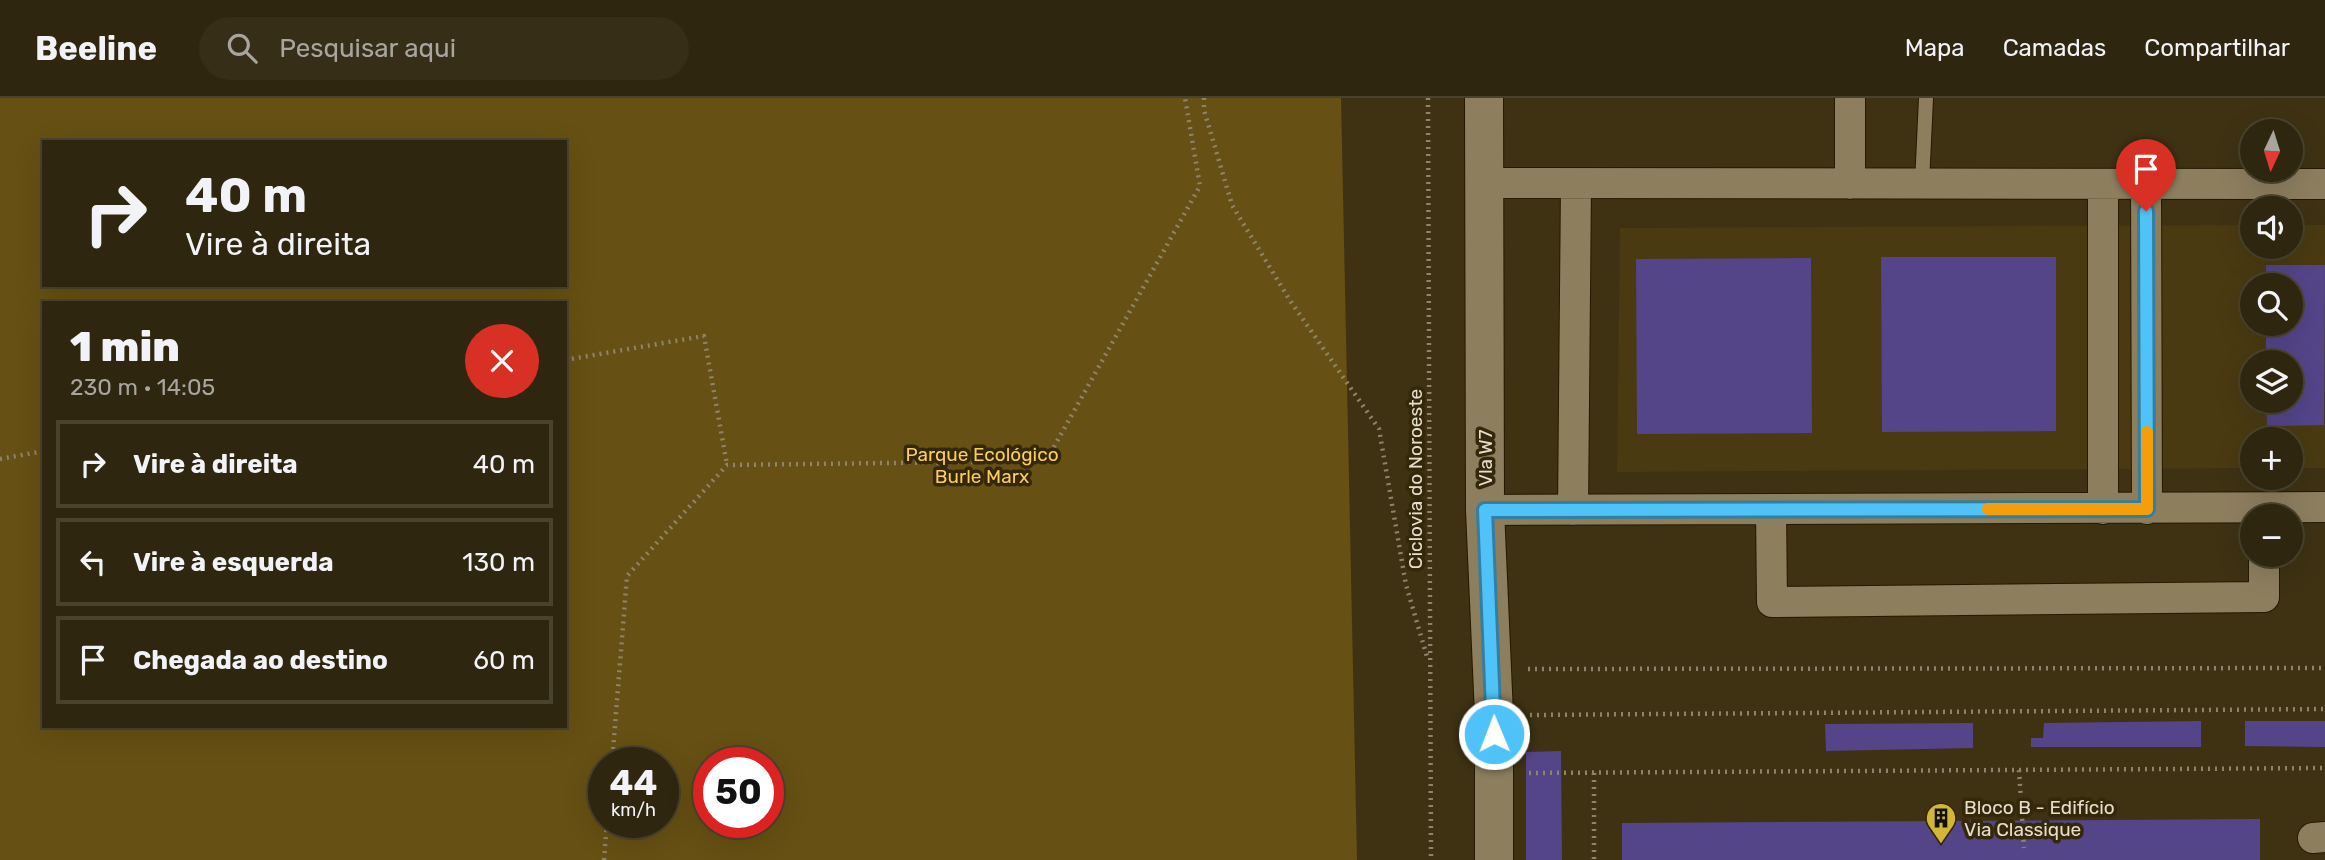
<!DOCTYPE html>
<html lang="pt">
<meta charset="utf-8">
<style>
body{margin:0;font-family:Rubik,sans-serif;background:#362e17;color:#f1f3f6;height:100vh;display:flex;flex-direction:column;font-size:26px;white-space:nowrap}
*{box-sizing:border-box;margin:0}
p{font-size:23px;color:#a7a59e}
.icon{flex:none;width:38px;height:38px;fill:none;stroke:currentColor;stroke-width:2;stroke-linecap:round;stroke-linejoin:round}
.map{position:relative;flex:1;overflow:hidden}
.side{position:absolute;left:42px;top:203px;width:525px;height:427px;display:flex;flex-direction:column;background:#2e260e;border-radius:0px;box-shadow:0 7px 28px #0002,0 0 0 2px #49432e}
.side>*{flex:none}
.hud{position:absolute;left:42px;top:42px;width:525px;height:147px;border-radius:0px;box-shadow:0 7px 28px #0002,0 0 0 2px #49432e;background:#2e260e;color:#f1f3f6;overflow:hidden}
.needle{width:46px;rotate:184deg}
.controls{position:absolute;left:2240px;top:21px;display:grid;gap:14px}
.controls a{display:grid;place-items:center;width:63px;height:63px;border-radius:50%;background:#2e260e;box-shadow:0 7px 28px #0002,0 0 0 2px #49432e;font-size:35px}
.speed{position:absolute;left:588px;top:649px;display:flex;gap:14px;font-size:35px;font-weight:700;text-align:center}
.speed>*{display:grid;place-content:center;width:91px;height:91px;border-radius:50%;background:#2e260e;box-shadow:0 7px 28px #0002,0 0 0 2px #49432e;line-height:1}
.speed small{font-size:18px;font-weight:400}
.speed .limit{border:10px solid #d22;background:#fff;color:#111}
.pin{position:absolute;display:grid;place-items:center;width:60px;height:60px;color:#fff;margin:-72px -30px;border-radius:50% 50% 50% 0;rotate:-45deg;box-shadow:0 0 7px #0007}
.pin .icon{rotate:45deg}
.me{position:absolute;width:77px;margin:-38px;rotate:359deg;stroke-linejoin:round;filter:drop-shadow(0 0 5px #0008)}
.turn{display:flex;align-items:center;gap:24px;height:147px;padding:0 28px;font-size:32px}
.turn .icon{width:91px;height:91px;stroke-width:2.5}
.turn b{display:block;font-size:49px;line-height:60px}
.round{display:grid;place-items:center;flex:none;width:74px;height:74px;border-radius:37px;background:#362e17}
.summary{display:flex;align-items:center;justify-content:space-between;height:119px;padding:0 28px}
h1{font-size:42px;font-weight:800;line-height:52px}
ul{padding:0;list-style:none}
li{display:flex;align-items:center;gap:21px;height:88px;margin:0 14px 10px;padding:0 14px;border:4px solid #49432e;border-radius:0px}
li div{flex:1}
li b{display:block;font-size:26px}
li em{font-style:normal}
header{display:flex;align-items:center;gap:42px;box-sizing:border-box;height:98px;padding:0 35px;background:#2e260e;border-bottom:2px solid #49432e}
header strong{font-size:33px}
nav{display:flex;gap:38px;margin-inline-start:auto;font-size:24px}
.search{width:490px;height:63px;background:#362e17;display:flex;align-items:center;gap:18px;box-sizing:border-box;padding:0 24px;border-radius:38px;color:#a7a59e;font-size:26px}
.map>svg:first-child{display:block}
</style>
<header>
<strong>Beeline</strong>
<div class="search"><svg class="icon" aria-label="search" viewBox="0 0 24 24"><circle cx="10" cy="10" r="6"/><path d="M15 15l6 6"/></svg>Pesquisar aqui</div>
<nav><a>Mapa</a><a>Camadas</a><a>Compartilhar</a></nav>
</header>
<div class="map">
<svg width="2325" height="762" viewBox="0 0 2325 762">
<rect width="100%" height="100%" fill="#3e3213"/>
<path fill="#493a12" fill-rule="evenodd" d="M2252,127V149H2291V127H2325V370H2291V341H2252V370L1617,374L1620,130ZM2252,187H2291V226H2252ZM2252,264H2291V303H2252Z"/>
<path fill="#665013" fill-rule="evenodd" d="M0,0H1341L1357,762H0ZM44,44H565V187H44ZM44,205H565V628H44ZM604,665H663V724H604ZM709,665H768V724H709Z"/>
<path fill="#534588" d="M1881,159H2056V333L1882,334Z
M1811,160L1812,335L1637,336L1636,161Z
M2266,167H2325L2324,327L2267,328L2266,303H2291V264H2266V226H2291V187H2266Z
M2201,623V649H2031V640H2043L2044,625Z
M2245,623H2325V649L2245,648Z
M1973,625V650L1826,653L1825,626Z
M1561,653L1562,762H1526V654Z
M2260,721V762H1622V725Z"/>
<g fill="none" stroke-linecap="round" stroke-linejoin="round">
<g stroke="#251900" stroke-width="16">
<path id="lane" d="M1922,86L1926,0"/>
</g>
<g stroke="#251900" stroke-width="32">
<path id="street" d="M1850,0V86
M1484,85L2325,86
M2146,86L2147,411
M1771,411L1772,504L2264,499V457
M2103,411V86
M1485,412L2325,409
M1573,412L1576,86
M2313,740L2325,739"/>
</g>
<g stroke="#251900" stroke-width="40">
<path id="secondary" d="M1484,0L1485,412L1494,617V762"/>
</g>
<path stroke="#8e846b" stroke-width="4.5" stroke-dasharray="2 5" stroke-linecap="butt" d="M1204,0V12L1232,107L1289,201L1379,331L1406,487L1428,562
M1428,0L1431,762
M565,262L704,238L727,367
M0,361L44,353
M1528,571L2325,570
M1530,617L2325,611
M612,665L627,478L727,367L1046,363L1200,88L1185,0
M2019,672L2024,750
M1529,675L2325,670
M1594,675V762
M604,762L607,724"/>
<use href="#lane" stroke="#8d7e5e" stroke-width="14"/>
<use href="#street" stroke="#8d7e5e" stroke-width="30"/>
<use href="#secondary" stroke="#8d7e5e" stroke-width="38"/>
</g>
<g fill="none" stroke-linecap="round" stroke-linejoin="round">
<g stroke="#337fa1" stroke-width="18">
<path id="route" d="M1494,636L1485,412L2147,411L2146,113"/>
</g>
<use href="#route" stroke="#4fc3f7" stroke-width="12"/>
<path stroke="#f59e0b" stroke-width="12" d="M1988,411H2147V334"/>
</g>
<defs>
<g id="building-pin" transform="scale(1.575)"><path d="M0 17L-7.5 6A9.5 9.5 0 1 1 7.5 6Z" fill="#d3b635" stroke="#342808"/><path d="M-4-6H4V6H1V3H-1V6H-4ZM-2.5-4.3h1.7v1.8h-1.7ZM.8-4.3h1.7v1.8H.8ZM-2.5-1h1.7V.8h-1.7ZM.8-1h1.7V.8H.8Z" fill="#111"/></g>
</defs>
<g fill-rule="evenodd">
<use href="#building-pin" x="1941" y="720"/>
</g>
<g text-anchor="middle" stroke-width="7" stroke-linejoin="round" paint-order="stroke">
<g font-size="19" fill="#fbcd5d" stroke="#342808">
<text x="982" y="363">Parque Ecológico<tspan x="982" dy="22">Burle Marx</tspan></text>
</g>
<g font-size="19" fill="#e6decd" stroke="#342808">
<text transform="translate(1485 360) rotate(-90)" y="7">Vla W7</text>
<text transform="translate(1415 381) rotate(-90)" y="7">Ciclovia do Noroeste</text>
</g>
<g font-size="19" fill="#e6decd" stroke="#342808" text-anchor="start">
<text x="1964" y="716">Bloco B - Edifício<tspan x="1964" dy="22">Via Classique</tspan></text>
</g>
</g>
</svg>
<div class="controls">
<a><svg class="needle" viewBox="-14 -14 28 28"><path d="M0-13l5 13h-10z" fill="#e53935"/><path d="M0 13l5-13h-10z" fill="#a7a59e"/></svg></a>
<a><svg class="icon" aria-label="sound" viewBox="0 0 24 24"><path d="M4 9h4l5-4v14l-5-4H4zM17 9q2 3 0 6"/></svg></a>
<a><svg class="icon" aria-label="search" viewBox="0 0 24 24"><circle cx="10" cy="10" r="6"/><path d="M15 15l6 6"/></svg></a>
<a><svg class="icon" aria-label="layers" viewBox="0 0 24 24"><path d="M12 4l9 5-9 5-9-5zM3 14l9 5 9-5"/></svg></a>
<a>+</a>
<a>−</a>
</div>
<div class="speed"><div>44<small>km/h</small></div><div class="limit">50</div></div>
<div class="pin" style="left:2146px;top:113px;background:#d93025"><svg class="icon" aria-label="arrive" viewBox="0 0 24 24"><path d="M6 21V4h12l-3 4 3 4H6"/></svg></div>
<svg class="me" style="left:1494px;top:636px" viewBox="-20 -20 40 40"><circle r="17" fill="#4fc3f7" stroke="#fff" stroke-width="3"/><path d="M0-11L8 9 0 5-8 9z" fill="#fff"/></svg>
<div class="hud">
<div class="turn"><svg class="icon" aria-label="right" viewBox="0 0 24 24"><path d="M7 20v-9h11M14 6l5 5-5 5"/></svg><div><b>40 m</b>Vire à direita</div></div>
</div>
<section class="side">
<div class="summary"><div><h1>1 min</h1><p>230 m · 14:05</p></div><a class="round" style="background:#d93025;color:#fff"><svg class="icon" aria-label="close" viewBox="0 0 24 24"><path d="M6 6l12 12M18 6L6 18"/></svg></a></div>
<ul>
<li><svg class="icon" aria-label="right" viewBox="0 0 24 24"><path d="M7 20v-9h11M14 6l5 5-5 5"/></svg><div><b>Vire à direita</b></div><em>40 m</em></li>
<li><svg class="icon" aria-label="left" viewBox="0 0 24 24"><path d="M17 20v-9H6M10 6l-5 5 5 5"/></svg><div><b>Vire à esquerda</b></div><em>130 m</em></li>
<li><svg class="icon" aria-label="arrive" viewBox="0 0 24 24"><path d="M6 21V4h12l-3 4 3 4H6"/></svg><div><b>Chegada ao destino</b></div><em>60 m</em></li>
</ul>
</section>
</div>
